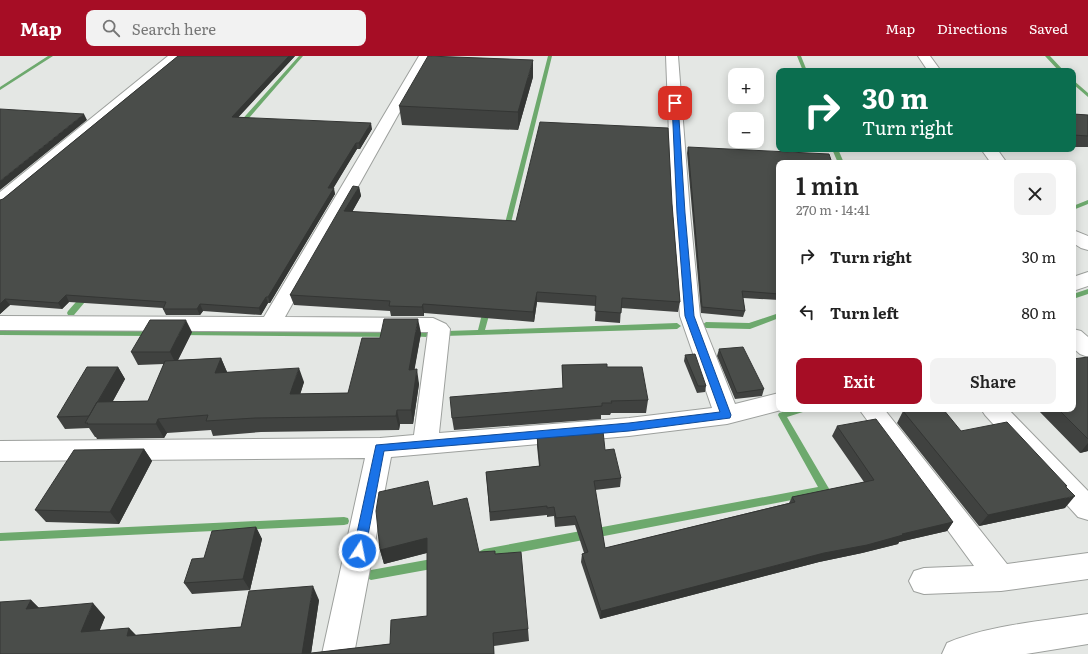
<!DOCTYPE html>
<meta charset="utf-8">
<style>
body{margin:0;font-family:Literata,serif;background:#f2f2f2;color:#222;height:100vh;display:flex;flex-direction:column;font-size:15px;white-space:nowrap}
*{box-sizing:border-box;margin:0}
p{font-size:13px;color:#767676}
.icon{flex:none;width:22px;height:22px;fill:none;stroke:currentColor;stroke-width:2;stroke-linecap:round;stroke-linejoin:round}
.map{position:relative;flex:1;overflow:hidden}
.details{position:absolute;left:776px;top:104px;width:300px;height:252px;display:flex;flex-direction:column;background:#fff;border-radius:8px;box-shadow:0 2px 10px #0003}
.details>*{flex:none}
.guide{position:absolute;left:776px;top:12px;width:300px;height:84px;border-radius:8px;box-shadow:0 2px 10px #0003;background:#0b6e4f;color:#fff;overflow:hidden}
.controls{position:absolute;left:728px;top:12px;display:grid;gap:8px}
.controls a{display:grid;place-items:center;width:36px;height:36px;border-radius:8px;background:#fff;box-shadow:0 2px 10px #0003;font-size:20px}
.pin{position:absolute;display:grid;place-items:center;width:34px;height:34px;color:#fff;margin:-17px;border-radius:8px;box-shadow:0 2px 6px #0006}
.me{position:absolute;width:44px;margin:-22px;rotate:11deg;stroke-linejoin:round;filter:drop-shadow(0 0 3px #0008)}
.turn{display:flex;align-items:center;gap:14px;height:84px;padding:0 20px;font-size:18px}
.turn .icon{width:52px;height:52px;stroke-width:2.5}
.turn b{display:block;font-size:28px;line-height:34px}
.round{display:grid;place-items:center;flex:none;width:42px;height:42px;border-radius:8px;background:#f2f2f2}
.head{display:flex;align-items:center;justify-content:space-between;height:68px;padding:0 20px}
h1{font-size:24px;font-weight:600;line-height:30px}
.primary-button{display:flex;gap:8px;margin-top:auto;padding:8px 20px}
.primary-button a{flex:1;height:46px;border-radius:8px;background:#a60d25;color:#fff;font-size:16px;font-weight:600;line-height:46px;text-align:center}
.primary-button a+a{background:#f2f2f2;color:#222}
ul{padding:0;list-style:none}
li{display:flex;align-items:center;gap:12px;height:56px;padding:0 20px}
li div{flex:1}
li b{display:block;font-size:15px}
li em{font-style:normal}
header{display:flex;align-items:center;gap:24px;box-sizing:border-box;height:56px;padding:0 20px;background:#a60d25;color:#fff}
header strong{font-size:19px}
nav{display:flex;gap:22px;margin-inline-start:auto;font-size:14px}
.search{width:280px;height:36px;background:#f2f2f2;display:flex;align-items:center;gap:10px;box-sizing:border-box;padding:0 14px;border-radius:8px;color:#767676;font-size:15px}
.map>svg:first-child{display:block}
</style>
<header>
<strong>Map</strong>
<div class="search"><svg class="icon" aria-label="search" viewBox="0 0 24 24"><circle cx="10" cy="10" r="6"/><path d="M15 15l6 6"/></svg>Search here</div>
<nav><a>Map</a><a>Directions</a><a>Saved</a></nav>
</header>
<div class="map">
<svg width="1088" height="598" viewBox="0 0 1088 598">
<rect width="100%" height="100%" fill="#e4e7e4"/>
<g fill="none" stroke-linecap="round" stroke-linejoin="round">
<path fill="#6da96d" fill-rule="evenodd" d="M48,0H53L0,34V31Z
M299,0H303L242,70H238V68Z
M548,0H552L509,175L506,177L503,175Z
M797,0H801L807,15H803Z
M1045,0H1050L1064,15H1059Z
M1073,24L1088,37V41L1073,28Z
M832,93H838L844,107H838Z
M1088,144V148L1073,154V150Z
M1088,233V238L1073,243V238Z
M83,238H86L90,240L74,259H68L67,257L68,255Z
M484,250H490L491,252L485,274L677,267L681,270L677,273L444,280L443,278L447,275L478,274Z
M779,257V262L750,273L706,272L702,269L706,266L749,267Z
M0,273L154,274L158,277L154,280L0,279Z
M181,274L392,275L396,278L392,281L178,279L177,277L178,275Z
M411,275H426L430,278L426,281L408,280L407,278Z
M792,353H807L806,355L787,361L828,431L830,434L828,437L484,503L480,501L479,498L480,495L484,493L818,431L778,359L779,357Z
M344,461L348,462L349,465L348,468L344,469L0,485V477Z
M437,502L441,504L442,507L441,510L437,512L371,524L367,522L366,519L367,516L371,514Z"/>
<g stroke="#9da09d" stroke-width="2">
<path id="minor" d="M168,0H182L6,148L0,149V136Z
M419,0H431L285,261L433,262L446,268L450,273L439,377L629,362L712,352L680,260L672,157L666,0H678L690,157L700,260L735,348L779,337V353H785L727,368L629,380L391,401L354,598H322L365,402L0,405V385L380,382L414,379L428,276L0,274V260L264,261Z
M918,0H930L941,15H928Z
M981,93H997L1007,107H991Z
M1073,174L1088,180V194L1081,192L1073,187Z
M1088,216V230L1073,235V221Z
M1073,273L1081,275L1088,281V301L1080,298L1073,292Z
M859,353H884L1007,508L1088,497V523L1001,535L924,538L914,535L909,525L914,515L924,512L974,510Z
M981,353H1008L1088,435V464L1078,461L985,359Z"/>
</g>
<g stroke="#9da09d" stroke-width="2">
<path id="tertiary" d="M1088,558V588L1026,598H942L947,587C989,569 1043,565 1088,558Z"/>
</g>
<use href="#minor" fill="#fff" fill-rule="evenodd"/>
<use href="#tertiary" fill="#fff" fill-rule="evenodd"/>
</g>
<path fill="#404240" d="M178,0H295L238,61L372,73L360,93H357L333,132L335,138L270,247H268L261,259L203,255L200,259H166L163,253V252L69,246L62,253L10,249L0,258V144L3,143Z
M533,21L518,74L402,69L399,50Z
M1073,58L1088,59V91H1073Z
M688,91L779,107V244L743,242L745,255L743,261L701,257L687,97Z
M359,131L361,140L352,156L516,165L672,148L680,246L678,256L621,252L620,267L595,265L596,250L537,246L534,266L424,257V260H391L390,255L294,249L290,239Z
M192,276L178,304L221,302L227,316L304,326L300,338L348,337L380,282L421,277L414,314L419,328L413,368H400L399,374L261,376L213,380L211,374L167,377L164,382L97,383L96,381H95L89,372L65,373L57,361L118,311L125,323L113,345H148L164,308L138,309L131,296Z
M719,293L764,333L762,340L735,343L717,300Z
M685,299L706,330L705,336L697,337L684,305Z
M1088,301V395L1080,397L1037,353H1073Z
M562,309L607,311L648,344L646,357H611L610,359H601V363L454,374L452,362L563,332Z
M903,355L961,375L1067,430L1066,431L1065,452L979,470L897,367Z
M837,370L953,466L947,475L899,486L898,488L862,497L819,506L600,563L581,506L582,498L584,497L575,469L555,471L554,460L547,461V459L490,465L486,416L539,410L537,390V380L605,394L621,422L620,431L595,434L605,492L789,447L792,441L864,426L832,380Z
M144,393L152,405L119,468L46,466L35,454Z
M433,450L479,496L495,498L528,573L529,585L494,590V598H0L31,544L39,552L105,561L99,575L129,572L136,579L241,571L319,544L311,597L390,588L427,560V497L384,508L380,494Z
M256,471L262,483L250,534L192,538L184,527L204,502Z"/>
<path fill="#343634" d="M289,0H295L234,66L232,61Z
M533,4V21L518,74V56Z
M84,58L87,64L0,134V125Z
M371,67L372,73L360,93L359,87Z
M356,87L357,93L330,138L328,132Z
M359,131L361,140L347,165L344,155Z
M334,132L335,138L270,247L268,241Z
M537,236V246L534,266L533,256Z
M66,239L69,246L62,253L58,247Z
M266,241L268,247L261,259L259,252Z
M5,243L10,249L0,258V248Z
M200,248L203,255L200,259L197,253Z
M423,248L424,257V260L422,251Z
M418,263L421,277L412,328L409,314Z
M186,264L192,276L176,308L170,296Z
M221,302L227,316L222,331L215,317Z
M118,311L125,323L100,368L90,360Z
M299,312L304,326L296,352L290,338Z
M417,313L419,328L413,368L411,354Z
M397,354L400,368L399,374L396,360Z
M158,363L167,377L164,382L156,368Z
M1088,387V395L1080,397Z
M144,393L152,405L119,468L110,456Z
M1075,440L1065,452L979,470L988,459Z
M953,466L947,475L899,486L898,488L862,497L819,506L600,563L601,555L824,497L902,478Z
M256,471L262,483L250,534L243,523Z
M427,482L430,496L384,508L380,494Z
M313,530L319,544L311,598H302Z
M31,544L44,557L26,553Z
M93,547L105,561L94,589L81,576Z
M129,572L141,585L127,580Z"/>
<path fill="#4a4d4a" stroke="#343634" d="M178,0H289L232,61L371,67L359,87H356L328,132H334L268,241H266L259,252L200,248L197,253H163L166,246L66,239L58,247L5,243L0,248V144L3,143Z
M428,0L533,4L518,56L399,50Z
M0,53L84,58L0,125Z
M1073,58L1088,59V80L1073,79Z
M540,66L668,72L672,148L680,246L622,242L621,257L595,255L596,240L537,236L533,256L423,248L422,251L389,250L390,245L290,239L353,130L359,131L344,155L516,165Z
M688,91L829,98L832,107H779V238L742,235L745,255L702,251Z
M384,263H418L409,314L417,313L411,354H397L396,360L255,362L206,365L208,359L158,363L156,368H87L88,367H85L97,346L148,345L165,305L221,302L215,317L299,312L290,338L348,337L362,282H380Z
M150,264H186L170,296H131Z
M743,291L764,333L737,337L719,293Z
M695,298L706,330H698L685,299Z
M1088,301V383L1058,353H1073V303Z
M607,308V311H642L648,344L611,345L612,347H602V350L452,362L450,341L563,332L562,309Z
M87,311H118L98,345L97,346L89,360L57,361Z
M915,353H943L961,375L1007,366L1067,430H1065L1075,440L988,459L903,355Z
M876,363L953,466L902,478L903,479L867,489L824,497L601,555L582,498L588,496L575,460L556,462L554,451L547,452V450L490,456L486,416L540,410L537,380L603,375L605,394L614,393L621,422L594,425L605,492L795,446L792,441L874,424L837,370Z
M144,393L110,456L35,454L74,394Z
M428,425L433,450L467,442L479,496L495,495V498L521,496L528,573L493,577L494,598H303L390,588L391,564L427,560V482L380,494L376,455L379,436Z
M256,471L243,523L184,527L192,503L204,502L212,475Z
M313,530L302,598H0V546L31,544L26,553L93,547L81,576L129,572L127,580L241,571L249,535Z"/>
<path fill="#1a73e8" stroke="#114b97" d="M675,45L678,47L685,157L694,260L731,359L730,362L629,375L384,395L365,495L363,498L359,500L355,498L353,495L376,389L629,367L720,356L685,260L677,157L672,47Z"/>
</svg>
<div class="controls">
<a>+</a>
<a>−</a>
</div>
<div class="pin" style="left:675px;top:47px;background:#d93025"><svg class="icon" aria-label="arrive" viewBox="0 0 24 24"><path d="M6 21V4h12l-3 4 3 4H6"/></svg></div>
<svg class="me" style="left:359px;top:495px" viewBox="-20 -20 40 40"><circle r="17" fill="#1a73e8" stroke="#fff" stroke-width="3"/><path d="M0-11L8 9 0 5-8 9z" fill="#fff"/></svg>
<div class="guide">
<div class="turn"><svg class="icon" aria-label="right" viewBox="0 0 24 24"><path d="M7 20v-9h11M14 6l5 5-5 5"/></svg><div><b>30 m</b>Turn right</div></div>
</div>
<section class="details">
<div class="head"><div><h1>1 min</h1><p>270 m · 14:41</p></div><a class="round"><svg class="icon" aria-label="close" viewBox="0 0 24 24"><path d="M6 6l12 12M18 6L6 18"/></svg></a></div>
<ul>
<li><svg class="icon" aria-label="right" viewBox="0 0 24 24"><path d="M7 20v-9h11M14 6l5 5-5 5"/></svg><div><b>Turn right</b></div><em>30 m</em></li>
<li><svg class="icon" aria-label="left" viewBox="0 0 24 24"><path d="M17 20v-9H6M10 6l-5 5 5 5"/></svg><div><b>Turn left</b></div><em>80 m</em></li>
</ul>
<div class="primary-button"><a>Exit</a><a>Share</a></div>
</section>
</div>
